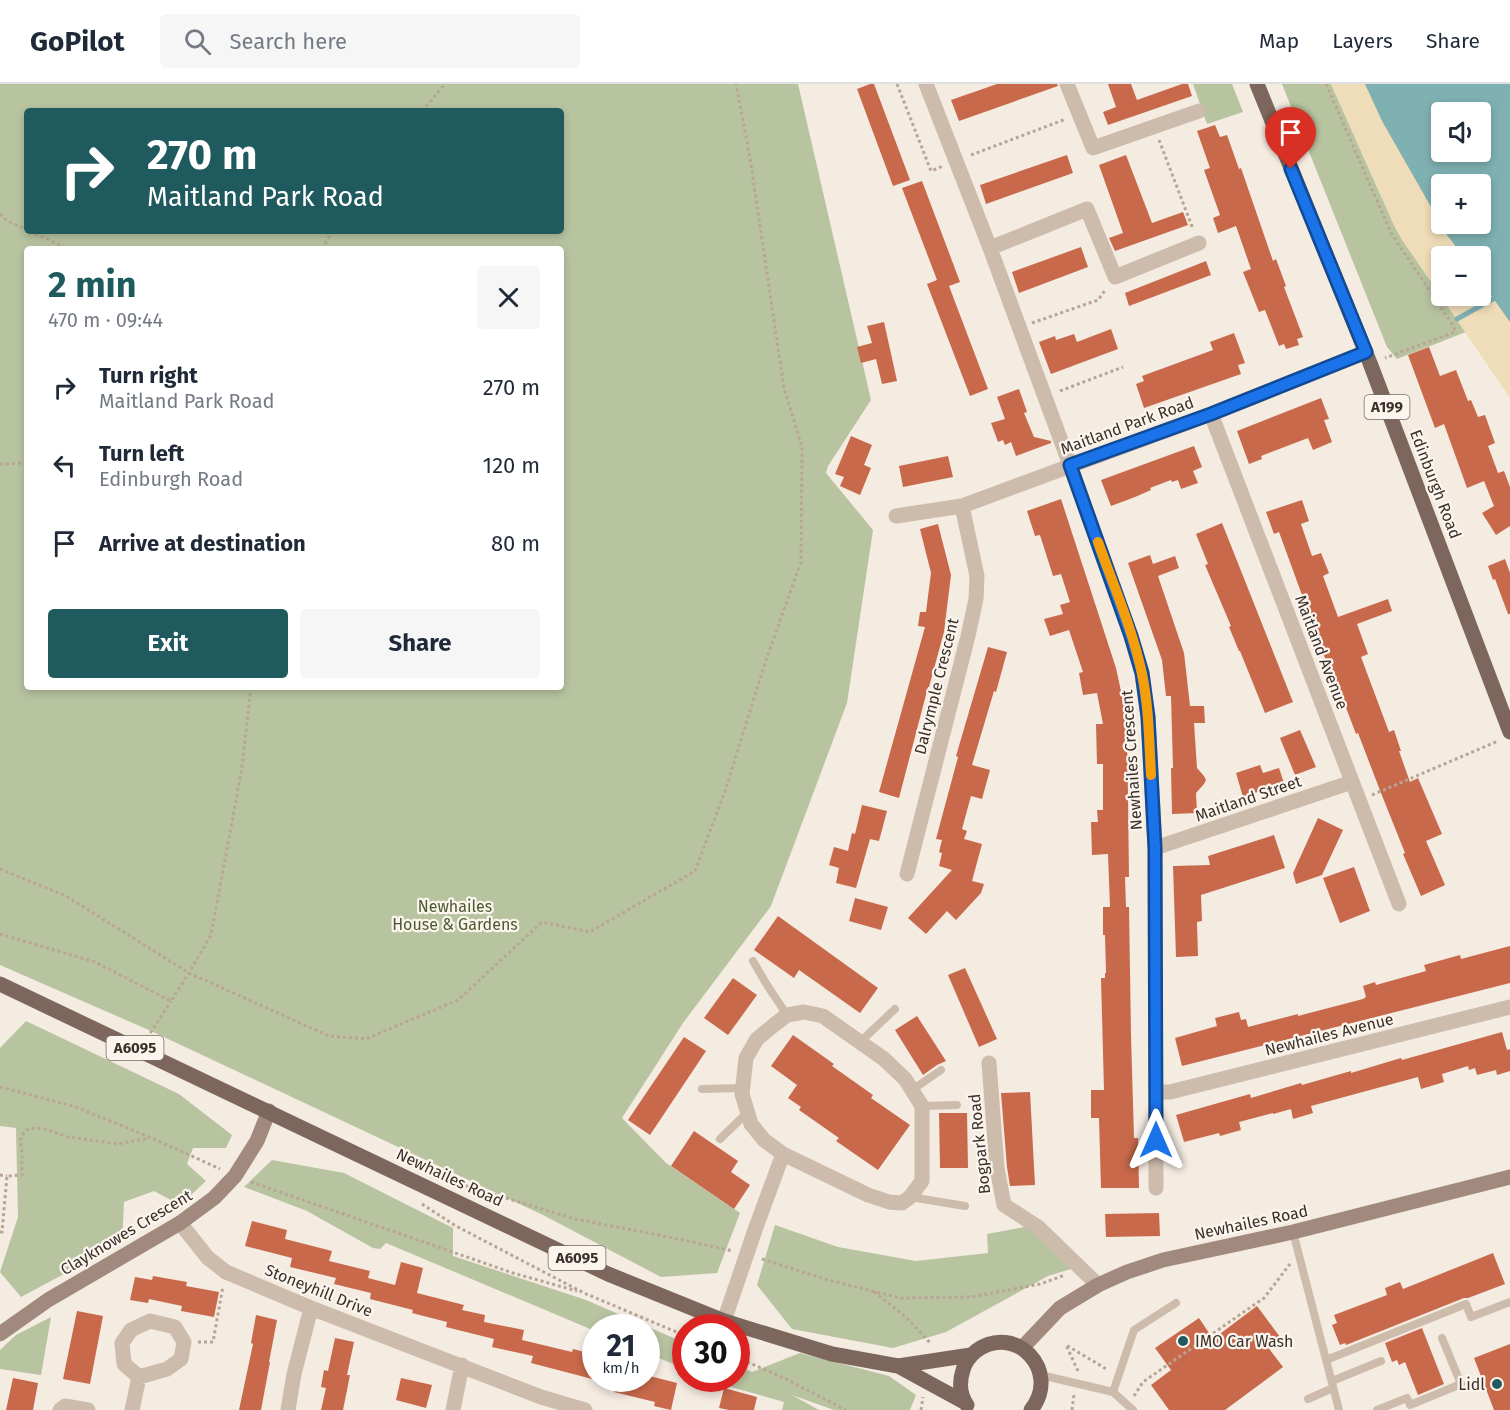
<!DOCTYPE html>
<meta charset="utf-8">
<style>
body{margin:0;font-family:"Fira Sans",sans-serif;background:#f6f6f7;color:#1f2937;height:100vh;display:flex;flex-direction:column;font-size:22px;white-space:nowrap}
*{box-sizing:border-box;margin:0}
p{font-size:20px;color:#747a83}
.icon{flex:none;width:33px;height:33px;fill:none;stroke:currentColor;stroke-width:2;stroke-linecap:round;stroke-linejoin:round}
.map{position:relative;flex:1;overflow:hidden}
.sheet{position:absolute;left:24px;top:162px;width:540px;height:444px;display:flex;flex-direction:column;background:#fff;border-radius:6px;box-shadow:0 3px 9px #0003}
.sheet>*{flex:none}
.top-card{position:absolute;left:24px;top:24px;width:540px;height:126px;border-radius:6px;box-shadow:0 3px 9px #0003;background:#1f5a5e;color:#fff;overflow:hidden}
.buttons{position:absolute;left:1431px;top:18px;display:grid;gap:12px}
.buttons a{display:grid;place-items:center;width:60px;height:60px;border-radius:6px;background:#fff;box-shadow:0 3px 9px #0003;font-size:30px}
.speed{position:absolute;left:582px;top:1230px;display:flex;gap:12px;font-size:30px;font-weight:700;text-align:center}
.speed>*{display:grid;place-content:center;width:78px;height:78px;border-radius:50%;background:#fff;box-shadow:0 3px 9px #0003;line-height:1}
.speed small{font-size:15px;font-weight:400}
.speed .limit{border:9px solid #d22;background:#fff;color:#111}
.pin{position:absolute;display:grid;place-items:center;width:51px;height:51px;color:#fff;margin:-62px -26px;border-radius:50% 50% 50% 0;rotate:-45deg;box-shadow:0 0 6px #0007}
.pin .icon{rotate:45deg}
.me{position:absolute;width:66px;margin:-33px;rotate:0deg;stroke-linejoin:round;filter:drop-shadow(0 0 4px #0008)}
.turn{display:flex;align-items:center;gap:21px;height:126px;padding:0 24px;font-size:27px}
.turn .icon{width:78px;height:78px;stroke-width:2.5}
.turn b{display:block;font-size:42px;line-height:51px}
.round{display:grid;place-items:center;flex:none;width:63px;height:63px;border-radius:6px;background:#f6f6f7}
.headline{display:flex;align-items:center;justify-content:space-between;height:102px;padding:0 24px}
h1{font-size:36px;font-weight:700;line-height:45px;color:#1f5a5e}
.button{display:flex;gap:12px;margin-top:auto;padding:12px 24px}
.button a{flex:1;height:69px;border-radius:6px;background:#1f5a5e;color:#fff;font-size:24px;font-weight:700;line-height:69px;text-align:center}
.button a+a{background:#f6f6f7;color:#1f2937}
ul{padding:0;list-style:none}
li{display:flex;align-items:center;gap:18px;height:78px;padding:0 24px}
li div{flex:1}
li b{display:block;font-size:22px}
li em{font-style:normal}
header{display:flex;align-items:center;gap:36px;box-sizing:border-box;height:84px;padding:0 30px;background:#fff;border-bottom:2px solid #e0e1e3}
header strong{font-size:28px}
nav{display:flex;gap:33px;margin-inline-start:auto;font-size:21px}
.search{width:420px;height:54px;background:#f6f6f7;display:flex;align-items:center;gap:15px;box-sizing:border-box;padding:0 21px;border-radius:6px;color:#747a83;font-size:22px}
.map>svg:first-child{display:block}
</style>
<header>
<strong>GoPilot</strong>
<div class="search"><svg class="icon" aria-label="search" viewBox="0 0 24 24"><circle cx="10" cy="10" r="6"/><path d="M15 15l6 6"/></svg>Search here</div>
<nav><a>Map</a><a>Layers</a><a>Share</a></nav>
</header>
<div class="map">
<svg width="1510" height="1326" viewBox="0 0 1510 1326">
<rect width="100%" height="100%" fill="#f4ebe1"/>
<path fill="#b8c4a0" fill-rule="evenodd" d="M0,0H798L871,316L828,382L826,389L873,446L847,619L771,822L683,939L622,1034L666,1079L740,1129L717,1189L661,1193L543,1131L151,947L0,881ZM27,27H561V147H27ZM27,165H561V603H27Z
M1193,0H1232L1243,28L1207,40Z
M1282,0H1331L1394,141L1401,154L1466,248L1397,275L1387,263Z
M26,937L179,1010L232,1051L226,1064H193L187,1080L206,1097L180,1121L154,1107L124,1118L122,1159L21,1213L0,1188L18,1133L16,1044L0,1042V964Z
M272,1076L344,1089L453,1144V1172L586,1216L685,1259V1285L647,1269L646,1244H596L595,1247L386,1159L380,1165L373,1164L307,1127L244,1103Z
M775,1141L838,1163L916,1177L988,1169L987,1150L1030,1142L1074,1184L1048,1192L946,1248L893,1264L792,1245L757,1201Z
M51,1233L41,1291L0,1285V1266L16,1251Z
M800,1269L889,1292L916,1311L910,1326H834L792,1311L819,1326H782L784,1318L717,1299L707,1295L736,1294L737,1281L752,1288Z"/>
<path fill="#efdcb8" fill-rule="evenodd" d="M1331,0H1510V314L1401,154L1394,141ZM1442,28H1480V68H1442ZM1442,100H1480V140H1442ZM1442,172H1480V212H1442Z"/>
<path fill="#7fb0b2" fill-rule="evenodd" d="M1365,0H1510V238L1481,197L1480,172H1463L1447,151L1382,37ZM1442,28H1480V68H1442ZM1442,100H1480V140H1442Z"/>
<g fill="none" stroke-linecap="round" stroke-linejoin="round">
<path stroke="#7fb0b2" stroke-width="5" d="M1457,235L1493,215"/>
</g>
<path fill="#c8694b" d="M870,0H874L910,96L893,102L857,5Z
M997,0H1057L1058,2L959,37L951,16Z
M1108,0H1131L1137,16L1182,0H1188L1192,12L1108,41L1103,28L1116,23Z
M1215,41L1220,53L1227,51L1239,85L1241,84L1273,177L1276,175L1286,202L1284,203L1303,253L1297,255L1299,261L1286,265L1284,260L1279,262L1265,226L1259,228L1243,188L1251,185L1236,142L1218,149L1213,134L1220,131L1204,86L1210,84L1197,47Z
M1067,71L1073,89L986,120L980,101Z
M1126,71L1152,139L1183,128L1188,141L1115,167L1109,154L1123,149L1099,81Z
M922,97L960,198L949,202L988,305L970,312L927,200L937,196L902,104Z
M1081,163L1088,183L1019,209L1012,188Z
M1206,177L1211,191L1129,222L1125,209Z
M884,238L897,297L882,300L876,275L861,279L857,263L872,259L867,242Z
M1111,245L1118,265L1051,290L1039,258L1055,252L1056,256L1074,250L1077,258Z
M1234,249L1245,279L1238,281L1241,290L1144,324L1136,300L1144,297L1142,292L1213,266L1210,258Z
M1429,263L1440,292L1456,286L1468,317L1471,316L1478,333L1485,331L1495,359L1488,362L1498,389L1504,387L1510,403V442L1496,451L1482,429L1494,422L1484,397L1467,404L1444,340L1435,344L1408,271Z
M1019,305L1027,328L1024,329L1034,353L1051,357V359L1016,372L1011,358L1005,361L1003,356L998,358L991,339L1005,335L997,313Z
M1321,314L1329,335L1324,336L1332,358L1313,366L1308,354L1261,372L1262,375L1249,380L1237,347Z
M851,352L872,361L864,381L871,384L860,411L840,402L844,393L835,390Z
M1194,362L1202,383L1193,387L1198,399L1181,405L1178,396L1172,398L1171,396L1150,404L1151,406L1135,413L1111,422L1101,396Z
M948,372L953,393L903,403L899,382Z
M1061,415L1116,584L1127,635L1129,793H1125L1126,823H1129L1131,952L1134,1054H1138L1139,1104H1101L1099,1034H1091V1006H1104L1101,894H1105V889H1106L1105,851H1103V823H1110L1108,770L1092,771L1091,738H1098L1097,726H1103V680H1097L1096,640H1103L1097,609L1083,611L1079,589L1083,588L1069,546L1050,552L1044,535L1063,530L1060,521L1070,518L1061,490L1053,492L1040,451L1035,452L1027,427Z
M1302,416L1309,437L1301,440L1312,472L1321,469L1329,489L1323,492L1338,533L1388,515L1392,527L1357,540L1368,570L1361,573L1389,648L1394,646L1401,667H1399L1410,698L1418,694L1442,750L1426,757L1445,801L1421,812L1403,770L1405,769L1381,709L1358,649L1356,650L1331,584L1329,585L1279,448L1274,450L1266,428Z
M1222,439L1293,618L1265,629L1240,567H1239L1229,543L1231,542L1205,481L1208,480L1196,450Z
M938,440L951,491L944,548L929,603H928L899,714L879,708L925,543L918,542L920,528H926L931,489L920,445Z
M1150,471L1153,480L1175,472L1179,484L1158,492L1184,569L1190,622H1204L1205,639H1194L1197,684L1204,692L1206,696L1204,700L1196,709L1197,729L1172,730L1171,684H1173L1171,612H1166L1162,576L1128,479Z
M1505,475L1510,489V530H1508L1495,495L1493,496L1488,482Z
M988,563L1007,568L996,608L994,607L972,681L990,686L982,715L971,712L962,745L967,747L964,755L982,760L972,797L984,800L981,809L956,836L947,827L926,850L908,834L952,786L939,782L942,769L939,768L942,756L936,755L958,673L956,672Z
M1300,646L1316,683L1295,691L1280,654Z
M1260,681L1263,689L1279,684L1284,699L1243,713L1236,689Z
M862,721L887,727L879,757L870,755L856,804L836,799L839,784L829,781L834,763L848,767L852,749L855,750Z
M1318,734L1343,746L1322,791L1296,800L1293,789Z
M1274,751L1285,784L1201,811L1202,837L1197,838L1198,872L1176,873L1173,782L1210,781L1208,772Z
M1354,783L1370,827L1340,839L1323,794Z
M855,814L888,823L881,846L849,837Z
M778,832L878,904L860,929L799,886L794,894L754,866Z
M1510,862V899L1182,982L1175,954L1217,942L1215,934L1239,928L1241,936L1246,935L1248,943L1298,930V932L1363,915L1366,913L1363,902L1375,898L1376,901L1426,887L1424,881L1460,871L1461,875Z
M965,884L997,955L979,963L948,891Z
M733,894L757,911L728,951L704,934Z
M917,932L946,977L937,981L923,991L895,946Z
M1502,948L1507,966L1510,965V987L1497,991L1496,986L1477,991L1475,984L1469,986L1468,982L1442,990L1444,998L1421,1005L1418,993L1311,1022L1313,1029L1293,1035L1291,1025L1273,1030V1029L1239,1038L1241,1046L1220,1052L1219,1049L1184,1058L1176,1031L1250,1010L1251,1014L1301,999L1302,1001L1351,987V989L1401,974L1402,976Z
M793,951L834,980L832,982L873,1011L871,1014L910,1041L878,1086L836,1057L839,1054L799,1026L801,1023L788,1014L797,1001L771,982Z
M684,953L706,967L650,1051L628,1036Z
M1030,1008L1035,1101L1010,1102L1007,1083L1001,1009Z
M939,1029H967L968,1084H940Z
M694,1047L738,1077L731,1088L750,1101L734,1125L671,1082Z
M1159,1129L1160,1152L1106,1153L1105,1130Z
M252,1137L287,1146L285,1155L332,1167L329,1177L370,1187L368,1194L395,1201L401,1178L423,1184L417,1209L464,1221L462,1226L485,1231L484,1238L524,1246L522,1256L572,1268L573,1265L596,1271V1296L531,1279L533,1272L492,1263L494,1255L446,1243L447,1238L412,1229L413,1226L370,1215L371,1209L334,1200L336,1194L290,1183L292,1174L245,1162Z
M1493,1169L1505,1200L1468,1214H1464L1346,1261L1345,1259L1340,1261L1332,1241L1337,1239L1334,1231L1387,1211L1385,1204L1400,1198L1403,1205Z
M153,1192L187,1198L186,1202L219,1208L214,1233L181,1227L182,1222L149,1215L148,1219L130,1216L135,1193L152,1196Z
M1257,1222L1280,1253L1267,1262L1283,1283L1225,1326H1169L1151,1301L1171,1286L1155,1264L1199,1234L1213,1255Z
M77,1227L103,1232L90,1300L63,1295Z
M256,1231L277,1236L269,1278H270L261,1326H239L253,1260L251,1259Z
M1422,1244L1444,1300L1418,1311L1405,1278L1399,1281L1397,1276L1392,1278L1385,1259Z
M335,1254L354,1258L347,1291H350L343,1326H321L326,1304L321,1303L324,1286L328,1287Z
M1510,1260V1326H1494L1474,1274Z
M646,1291L677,1299L671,1326L654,1322L655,1318L614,1308L618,1294H646Z
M13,1294L38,1299L33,1326H6Z
M401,1294L432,1301L426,1324L396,1316Z
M724,1304L757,1313L754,1326H729L719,1324Z"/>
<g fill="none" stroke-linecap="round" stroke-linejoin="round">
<path stroke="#b9a596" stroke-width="3" stroke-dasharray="3 3" stroke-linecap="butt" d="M897,0L931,87L943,82
M1326,0L1391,149L1454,243L1455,248L1385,274
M422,27L445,0
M1159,56L1193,145
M971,71L1066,35
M0,130L6,136L27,146
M30,147L68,165
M322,165L332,147
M1032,239L1098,216L1106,205
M1060,307L1123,283
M0,380L27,379
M1372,711L1498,657
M0,785L66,812L189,889L329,952L366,955L458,916L542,838L590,848L695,787L724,710L766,576L801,478L802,363L784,304L750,74L736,0
M0,850L95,878L171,917L189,889L211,851L242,683L251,603
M147,954L171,917
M0,1003L73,1022L152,1054L220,1085
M0,1091L7,1092
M251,1098L513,1189L577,1207
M460,1100L575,1135L669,1153L733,1167
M422,1120L456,1142L584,1209L686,1252
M0,1148H2L7,1092L22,1091V1066L20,1057L23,1050L29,1044L45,1045L68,1053L117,1060L150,1054
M762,1175L828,1196L901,1214L971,1213L1040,1200L1065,1191
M874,1208L907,1234L931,1260
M198,1258H213L223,1202
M736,1273L786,1295L846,1326
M1078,1287L1066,1261L1108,1286
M1134,1312L1143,1298L1264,1214L1290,1180
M921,1326L923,1313
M1072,1326L1074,1310"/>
<path stroke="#cdbbac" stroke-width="8" d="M753,877L767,901L787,931
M860,958L895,925
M702,1005L743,1004
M912,1006L941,986
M922,1022L957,1021
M720,1055L748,1028
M910,1113L965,1122
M1293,1148L1339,1326
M1326,1276L1466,1220L1471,1233L1510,1218
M1041,1291L1113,1308L1133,1326
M1332,1297L1381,1277
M1113,1308L1134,1246L1176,1219
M1308,1315L1333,1304
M1377,1326L1407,1314L1410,1321L1461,1300L1442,1254"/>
<path stroke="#cdbbac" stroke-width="15" d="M926,0L990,164L1070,381L1131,552L1142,589L1148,633L1155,764L1156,1104
M1067,0L1093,64L1199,27
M990,164L1087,125L1115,193L1199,159
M1211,330L1399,820
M896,432L962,422L1211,330L1366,268
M1155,764L1352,698
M907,790L968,552L976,515L977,492L962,422
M804,928L823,932L884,975L905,995L922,1022V1097L910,1113L902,1119L889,1118L868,1111L783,1070L764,1056L751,1040L742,1010L746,974L757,955L774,941L787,931Z
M989,979L997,1084L1004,1121L1038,1143L1098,1201
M1156,1008H1170L1510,923
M180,1139L208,1174L226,1188L311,1224L541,1313L585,1326
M150,1237L175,1243L184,1258L181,1275L167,1285L139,1293L124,1280L122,1259L131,1246Z
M724,1237L756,1143L783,1070
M60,1326L65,1322L88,1326
M132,1326L139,1293
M288,1326L294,1290L311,1224
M453,1326L462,1281"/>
<path stroke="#a18a7d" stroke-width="15" d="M0,1250L48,1216L180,1139L214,1114L235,1092L257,1057L269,1027
M1022,1264L1060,1224L1098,1201L1127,1188L1163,1176L1293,1148L1510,1093"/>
<path stroke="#7d675c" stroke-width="15" d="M1257,0L1370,279L1510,648
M0,900L608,1190L724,1237L832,1270L898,1282L964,1318
M898,1282L971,1271
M967,1321C960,1311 959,1298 963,1286C965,1278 970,1272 976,1267C1015,1238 1062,1287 1031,1326"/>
</g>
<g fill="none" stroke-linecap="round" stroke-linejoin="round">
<g stroke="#114b97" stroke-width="15">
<path id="route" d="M1156,1056L1155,764L1148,633L1142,589L1131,552L1070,381L1211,330L1366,268L1291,85"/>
</g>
<use href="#route" stroke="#1a73e8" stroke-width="10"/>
<path stroke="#f59e0b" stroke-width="10" d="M1098,458C1113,500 1133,546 1142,590C1149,623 1149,657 1151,691"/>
</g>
<g fill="#1f5a5e" stroke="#fbf5ee" stroke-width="2">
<circle cx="1183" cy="1257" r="6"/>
<circle cx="1497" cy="1300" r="6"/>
</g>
<g text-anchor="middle" stroke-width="4.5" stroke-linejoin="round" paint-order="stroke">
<g fill="#fbf5ee" stroke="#756b66" stroke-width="1.5">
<rect x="1364.5" y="311" width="45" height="24" rx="4.5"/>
<rect x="106.5" y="952" width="57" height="24" rx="4.5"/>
<rect x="548.5" y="1162" width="57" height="24" rx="4.5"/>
</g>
<g font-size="15" font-weight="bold" fill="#3b302b">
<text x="1387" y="328">A199</text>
<text x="135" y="969">A6095</text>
<text x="577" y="1179">A6095</text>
</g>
<g font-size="16" fill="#3b302b" stroke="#fbf5ee">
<text transform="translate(1127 341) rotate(-20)" y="6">Maitland Park Road</text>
<text transform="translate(1436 400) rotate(69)" y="6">Edinburgh Road</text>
<text transform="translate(1322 568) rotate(69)" y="6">Maitland Avenue</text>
<text transform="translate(936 602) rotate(-76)" y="6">Dalrymple Crescent</text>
<text transform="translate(1131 676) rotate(-94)" y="6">Newhailes Crescent</text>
<text transform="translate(1248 714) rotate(-19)" y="6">Maitland Street</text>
<text transform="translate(1329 950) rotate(-14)" y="6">Newhailes Avenue</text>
<text transform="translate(979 1060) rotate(-96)" y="6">Bogpark Road</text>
<text transform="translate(450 1093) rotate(25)" y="6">Newhailes Road</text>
<text transform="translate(1251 1138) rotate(-12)" y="6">Newhailes Road</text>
<text transform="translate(126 1148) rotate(-31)" y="6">Clayknowes Crescent</text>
<text transform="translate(319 1206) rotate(22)" y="6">Stoneyhill Drive</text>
</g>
<g font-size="16" fill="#4a5a2e" stroke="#fbf5ee">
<text x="455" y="828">Newhailes<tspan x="455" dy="18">House &amp; Gardens</tspan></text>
</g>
<g font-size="16" fill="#3b302b" stroke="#fbf5ee" text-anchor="start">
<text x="1195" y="1263">IMO Car Wash</text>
<text x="1485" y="1306" text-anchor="end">Lidl</text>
</g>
</g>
</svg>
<div class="buttons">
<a><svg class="icon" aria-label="sound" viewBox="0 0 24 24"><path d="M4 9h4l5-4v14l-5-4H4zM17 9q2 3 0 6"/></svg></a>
<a>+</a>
<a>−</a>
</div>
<div class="speed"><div>21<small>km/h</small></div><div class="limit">30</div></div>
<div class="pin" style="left:1291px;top:85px;background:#d93025"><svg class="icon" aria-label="arrive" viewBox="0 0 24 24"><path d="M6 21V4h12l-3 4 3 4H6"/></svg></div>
<svg class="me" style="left:1156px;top:1056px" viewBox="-20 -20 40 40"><path d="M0-17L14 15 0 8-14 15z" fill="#1a73e8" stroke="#fff" stroke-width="4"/></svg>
<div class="top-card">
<div class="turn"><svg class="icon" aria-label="right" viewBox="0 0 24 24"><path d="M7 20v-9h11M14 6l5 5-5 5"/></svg><div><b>270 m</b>Maitland Park Road</div></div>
</div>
<section class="sheet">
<div class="headline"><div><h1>2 min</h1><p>470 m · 09:44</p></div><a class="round"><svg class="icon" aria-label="close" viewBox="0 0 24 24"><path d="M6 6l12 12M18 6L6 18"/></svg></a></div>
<ul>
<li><svg class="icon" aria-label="right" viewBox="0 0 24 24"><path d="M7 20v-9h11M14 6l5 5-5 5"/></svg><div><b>Turn right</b><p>Maitland Park Road</p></div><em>270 m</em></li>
<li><svg class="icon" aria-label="left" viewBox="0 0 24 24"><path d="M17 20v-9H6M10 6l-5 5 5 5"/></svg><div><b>Turn left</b><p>Edinburgh Road</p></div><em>120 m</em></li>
<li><svg class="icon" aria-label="arrive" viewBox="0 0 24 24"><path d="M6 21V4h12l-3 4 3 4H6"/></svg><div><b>Arrive at destination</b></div><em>80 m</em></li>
</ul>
<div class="button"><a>Exit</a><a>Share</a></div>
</section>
</div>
